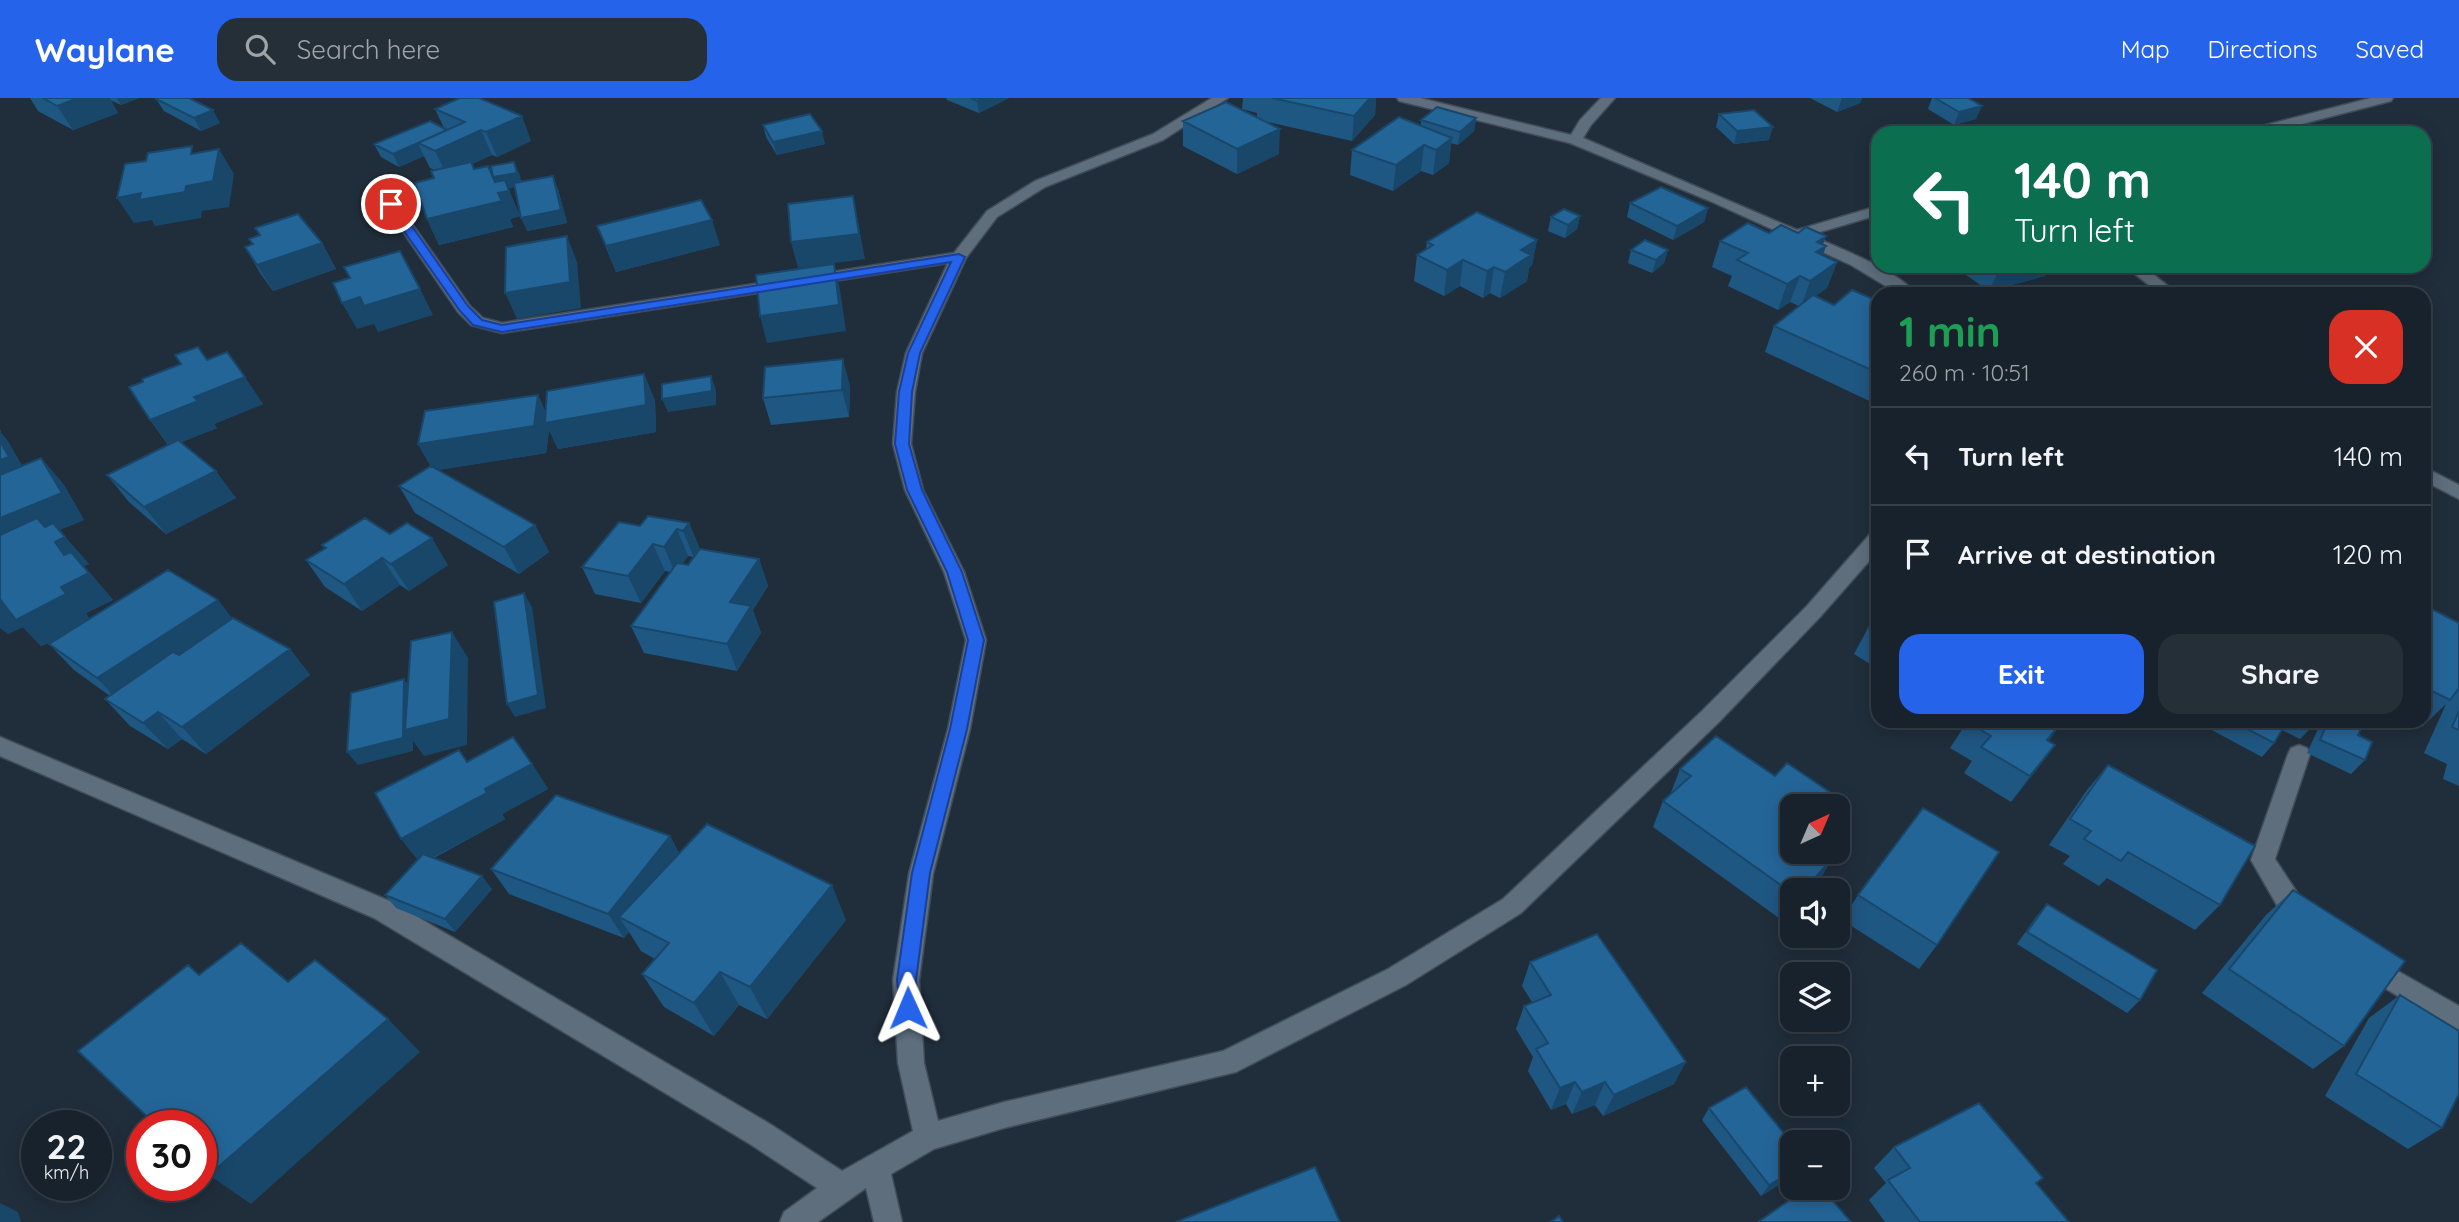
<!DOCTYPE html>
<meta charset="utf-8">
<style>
body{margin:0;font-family:Quicksand,sans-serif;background:#252f38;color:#f1f3f6;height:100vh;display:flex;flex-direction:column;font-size:26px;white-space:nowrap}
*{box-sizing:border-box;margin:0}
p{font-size:23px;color:#9fa4a9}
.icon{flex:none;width:38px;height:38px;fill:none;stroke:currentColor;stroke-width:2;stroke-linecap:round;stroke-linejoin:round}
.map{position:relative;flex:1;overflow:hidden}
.details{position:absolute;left:1871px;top:189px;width:560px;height:441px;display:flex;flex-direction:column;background:#18222c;border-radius:21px;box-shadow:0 4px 18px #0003,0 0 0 2px #363f48}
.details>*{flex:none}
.guide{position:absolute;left:1871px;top:28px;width:560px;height:147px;border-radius:21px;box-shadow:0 4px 18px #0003,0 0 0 2px #363f48;background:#0b6e4f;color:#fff;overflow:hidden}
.needle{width:46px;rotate:44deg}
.fabs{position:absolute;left:1780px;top:696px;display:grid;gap:14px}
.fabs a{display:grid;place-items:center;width:70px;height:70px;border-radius:14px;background:#18222c;box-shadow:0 4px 18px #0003,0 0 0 2px #363f48;font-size:35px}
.speed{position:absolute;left:21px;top:1012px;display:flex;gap:14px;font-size:35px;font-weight:700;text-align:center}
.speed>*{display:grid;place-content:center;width:91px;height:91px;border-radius:50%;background:#18222c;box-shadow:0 4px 18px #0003,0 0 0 2px #363f48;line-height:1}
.speed small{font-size:18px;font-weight:400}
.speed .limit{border:10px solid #d22;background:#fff;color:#111}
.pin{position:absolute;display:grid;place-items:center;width:60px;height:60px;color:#fff;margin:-30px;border:4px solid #fff;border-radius:50%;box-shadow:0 2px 7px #0007}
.me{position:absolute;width:77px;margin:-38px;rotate:359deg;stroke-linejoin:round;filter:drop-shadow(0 0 5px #0008)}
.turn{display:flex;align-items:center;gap:24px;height:147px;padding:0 28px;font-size:32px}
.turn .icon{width:91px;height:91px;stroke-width:2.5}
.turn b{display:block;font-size:49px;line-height:60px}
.round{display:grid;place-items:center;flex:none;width:74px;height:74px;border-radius:21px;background:#252f38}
.overview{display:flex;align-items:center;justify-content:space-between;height:119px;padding:0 28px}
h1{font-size:42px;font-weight:800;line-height:52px;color:#1e9e55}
.primary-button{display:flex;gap:14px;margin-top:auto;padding:14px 28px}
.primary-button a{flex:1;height:80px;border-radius:21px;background:#2563eb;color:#fff;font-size:28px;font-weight:800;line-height:80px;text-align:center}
.primary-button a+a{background:#252f38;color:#f1f3f6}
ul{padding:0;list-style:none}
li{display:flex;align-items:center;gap:21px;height:98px;padding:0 28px;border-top:2px solid #363f48}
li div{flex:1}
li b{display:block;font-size:26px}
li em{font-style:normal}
header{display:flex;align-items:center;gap:42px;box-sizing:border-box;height:98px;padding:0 35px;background:#2563eb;color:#fff}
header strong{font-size:33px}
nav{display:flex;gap:38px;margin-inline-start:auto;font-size:24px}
.search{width:490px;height:63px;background:#252f38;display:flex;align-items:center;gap:18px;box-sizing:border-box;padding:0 24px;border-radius:21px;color:#9fa4a9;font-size:26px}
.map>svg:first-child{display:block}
</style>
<header>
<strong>Waylane</strong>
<div class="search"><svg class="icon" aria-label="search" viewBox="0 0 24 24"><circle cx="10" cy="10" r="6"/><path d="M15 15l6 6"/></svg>Search here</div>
<nav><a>Map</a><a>Directions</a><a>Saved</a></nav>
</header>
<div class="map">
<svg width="2459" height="1124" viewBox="0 0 2459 1124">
<rect width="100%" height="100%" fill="#202e3b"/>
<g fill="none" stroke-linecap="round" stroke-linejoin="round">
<g stroke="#404c57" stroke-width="3">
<path id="minor" d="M1212,0H1228L1163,42L1045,89L997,119L966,160L922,255L915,294L911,346L923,392L964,474L986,542L970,631L933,776L919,882L924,965L938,1023L1004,1004L1223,953L1388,871L1503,801L1703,612L1806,509L1871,435L1878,433V453L1820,519L1719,624L1521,815L1406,887L1236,974L1004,1030L934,1051L891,1076L902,1124H874L866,1090L818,1124H780L784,1114L817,1090L750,1046L374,820L0,658V639L392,804L770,1026L842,1073L913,1033L898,965L893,882L909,776L948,631L966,542L944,474L905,392L893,346L897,294L906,255L948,165L502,235L471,227L458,214L384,106L391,102L396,103L470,208L483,220L502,225L954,155L987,113L1035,83L1153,36Z
M1397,0H1420L1571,37L1580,22L1601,0H1615L1591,27L1583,40L1797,132L1878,108V117L1810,137C1838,150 1898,172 1916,196H1899L1851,167L1710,103L1570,45L1399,3Z
M2371,0H2393L2391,3L2267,35H2244L2246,32Z
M2125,168H2143L2178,196H2160Z
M2424,369L2459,387V401L2424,383Z
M2299,647L2307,650L2310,656L2275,761L2314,820L2311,828L2302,831L2286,823L2251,762L2288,656L2291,650Z
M2368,856L2459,908V934L2359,875L2355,867L2359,859Z"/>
</g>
<use href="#minor" fill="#5e6e7d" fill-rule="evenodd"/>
</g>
<path fill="#1f5783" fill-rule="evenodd" d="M30,0H139L121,7L110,2L118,15L73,32L38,13Z
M946,0H1009L979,15L947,2Z
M1243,0H1376L1375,17L1352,43L1263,23L1279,56L1237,76L1183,48V23L1257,19V15L1242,11Z
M1810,0H1862L1860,5L1837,14Z
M1932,0H1968L1976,21L1954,27L1928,11Z
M156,1L220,25L201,33L164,13Z
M435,11L531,43L497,59L492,57L472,66L474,71L495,84L493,79L514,64L521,84L558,91L567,125L527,133L515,89L508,90L520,118L510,121L513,129L439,147L427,121L434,80L435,72L430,70L424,58L399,69L381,59L374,46L444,30Z
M1719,16L1769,42L1734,46L1716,29Z
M1476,20L1474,33L1458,47L1451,45L1449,65L1433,77L1421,73L1393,93L1350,77L1352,52L1421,28V22Z
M763,27L825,46L777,57L766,39Z
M1630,105L1708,110L1704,124L1673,142L1627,119Z
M1580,118L1577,131L1565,140L1548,133L1551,119Z
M597,128L720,147L616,174Z
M255,130L322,145L336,171L273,193L260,175L245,149L253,146L259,137Z
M1769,135L1826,138L1823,146L1826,148L1823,157L1837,164L1827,190L1815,198L1834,207L1878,203V307L1765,254L1774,228L1799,208L1790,204L1778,212L1728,188L1732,178L1712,169L1720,143Z
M1537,142L1532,167L1529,170L1527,183L1500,200L1490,195L1483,200L1460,188L1444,198L1414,183L1417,157L1426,151L1427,144Z
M1631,152H1668L1664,165L1652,175L1628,165Z
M1953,168H2050L2045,178L1989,193Z
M207,262L263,306L214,326L217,330L181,344L236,400L166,436L129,404L107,377L168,347L150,322Z
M644,276L655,303L656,334L558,351L549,332L546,355L437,372L535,427L549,454L519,476L415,415L399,388L431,368L418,346L538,297L546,315Z
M850,288L849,319L771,327L763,300Z
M0,332L1,333L0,334L7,342L22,368L41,360L64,387L84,422L59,432L89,466L84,468L113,502L86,515L89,521L218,502L232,521L290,551L310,577L206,656L182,641L168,651L130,628L105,601L110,598L74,572L49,546L57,541L41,548L23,529L8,536L1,529Z
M689,425L700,451L759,461L768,488L753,512L761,535L737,573L644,555L631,528L670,474L665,473L641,505L595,496L582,469L640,428ZM688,458L693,459L688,467L682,466Z
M390,436L448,467L409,493L400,487L362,513L325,489L306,462L325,451L322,447Z
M2424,507L2459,525V688L2443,681L2447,666L2424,655L2446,606L2422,629L2412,623H2424Z
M1878,520V571L1854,556L1868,530Z
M2195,623H2318L2300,641L2282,632L2274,645L2262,659Z
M2325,623H2344L2358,637L2365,662L2351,676L2307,655L2318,631Z
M1967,624L2049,643L2055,647L2011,704L1964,675L1972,663L1950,650Z
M467,663L532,666L548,691L502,716L505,721L434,760L492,791L455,834L396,810L385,797L417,762Z
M2108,667L2220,807L2195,832L2107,780L2099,788L2063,766L2070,758L2049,747L2087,692Z
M1680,671L1775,678L1840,701L1835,709H1792V754L1832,761L1817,786L1811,793H1792V814L1783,823L1653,729L1663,703L1670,697Z
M670,738L679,755L846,822L767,921L739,907L714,938L664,909L642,876L655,861L641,853L629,834L624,840L509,796L491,771Z
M2293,792L2344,948L2313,971L2202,895L2266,817Z
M1858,797L1937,847L1919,871L1842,822Z
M2047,806L2140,902L2127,915L2017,846L2036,819Z
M1530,864L1674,986L1603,1018L1595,1007L1572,1016L1566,1006L1551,1012L1528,973L1533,959L1516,931L1524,908L1532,904L1522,888Z
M2400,897L2442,1030L2408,1051L2325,998L2369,920Z
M1709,1010L1792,1045V1079L1761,1098L1702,1022Z
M1894,1049L2037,1086L2069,1124H1885L1869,1102L1886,1085L1874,1070Z"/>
<path fill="#19476a" d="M78,0H110L118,15L73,32L57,8Z
M117,0H139L121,7Z
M982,0H1009L979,15L977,3Z
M1370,0H1376L1375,17L1352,43L1354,18Z
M1842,0H1862L1860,5L1837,14Z
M1982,8L1976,21L1954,27L1959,14Z
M213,12L220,25L201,33L194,20Z
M522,18L531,43L497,59L486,34Z
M1476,20L1474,33L1458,47L1460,34Z
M1773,29L1769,42L1734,46L1737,33Z
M1280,31L1279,56L1237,76V51Z
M481,32L492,57L447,78L435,53Z
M822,33L825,46L777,57L773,44Z
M1452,40L1449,65L1433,77L1436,52Z
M418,45L424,58L399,69L393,56Z
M1424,47L1421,73L1393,93L1396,67Z
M219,51L234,76L229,109L202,113L201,120L155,128L152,122L134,125L117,100L186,88Z
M514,64L520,77L522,88L508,90L520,118L510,121L513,129L439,147L427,121L488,68L500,95L493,79Z
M553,78L558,91L567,125L527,133L521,120Z
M853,98L858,124L865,161L798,170L791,144Z
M1708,110L1704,124L1673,142L1677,128Z
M1580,118L1577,131L1565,140L1568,127Z
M712,122L720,147L616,174L606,148Z
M567,138L577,164L581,210L517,221L505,195Z
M1826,138L1821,151L1826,148L1817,174V144Z
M1537,142L1532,167L1529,170L1527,183L1500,200L1505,174L1521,152Z
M322,145L336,171L273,193L257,167Z
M1668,152L1664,165L1652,175L1656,162Z
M1463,162L1460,188L1444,198L1447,172Z
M1837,164L1827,190L1801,209L1810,183Z
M834,166L840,192L846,233L767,245L760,218Z
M2001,168H2050L2045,178L1989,193Z
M1494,169L1490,195L1483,200L1487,173Z
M1800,178L1790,204L1778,212L1787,186Z
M420,191L433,217L378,234L374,226L357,231L342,205L360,199Z
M843,261L850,288L849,319L842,292Z
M644,276L655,303L656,334L558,351L549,332L546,355L433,373L418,346L538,297L550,324Z
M711,278L716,292V307L668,314L662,301Z
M245,279L263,306L214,326L217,330L170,349L150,322L194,299Z
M0,332L1,333L0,334L7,342L32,386L0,398Z
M41,360L64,387L84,422L59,432L89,466L84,468L113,502L86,515L91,523L41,548L23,529L8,536L0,530V501L61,489L64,457L55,444L0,457V420Z
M216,373L236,400L166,436L144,409Z
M689,425L700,452L694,460L683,433Z
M535,427L549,454L519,476L504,449Z
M677,431L688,458L675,475L664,449Z
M432,440L448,467L409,493L391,466Z
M653,446L665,473L641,505L628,478Z
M382,460L400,487L362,513L344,486Z
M759,461L768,488L753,512L761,535L737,573L727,546L730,504Z
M524,495L532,509L546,610L515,619L507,606Z
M218,502L239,529L122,607L97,580Z
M452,534L468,560L467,647L424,658L413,643V653L358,667L347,654L404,581L414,595Z
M290,551L310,577L206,656L182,629Z
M158,614L182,641L168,651L143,625Z
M2063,623L2048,644L2047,642Z
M2055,647L2036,673L2011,704L2030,678Z
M532,666L548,691L502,716L505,721L421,766L401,741L485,691Z
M670,738L683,763L619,819L629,834L624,840L608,816Z
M1832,761L1817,786L1811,793H1803Z
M482,778L492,791L455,834L445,821Z
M832,787L846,822L767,921L750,889Z
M1792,809V814L1783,823Z
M720,874L739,907L714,938L694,905Z
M388,921L420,954L251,1106L209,1077Z
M1686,964L1674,986L1603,1018L1614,997Z
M1575,984L1566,1006L1551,1012L1560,990Z
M1605,984L1595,1007L1572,1016L1582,994Z
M1792,1074V1079L1761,1098L1769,1087Z
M0,1105L18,1114L21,1124H0Z"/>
<path fill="#246598" stroke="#19476a" stroke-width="2" d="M43,0H78L57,8Z
M158,0H189L213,12L194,20L156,1Z
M460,0H479L522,18L486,34L481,32L435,53L418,45L465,24L435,11Z
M971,0H982L977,3Z
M1272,0H1370L1354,18Z
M1935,0H1968L1982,8L1959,14Z
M1226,4L1280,31L1237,51L1183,23Z
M1437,9L1476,20L1460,34L1421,22Z
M1754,12L1773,29L1737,33L1719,16Z
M810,16L822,33L773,44L763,27Z
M1399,19L1452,40L1436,52L1424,47L1396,67L1352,52Z
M430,23L447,32L393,56L374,46Z
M192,48L191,56L219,51L213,83L186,88L185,94L139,102L141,95L117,100L125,66L146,63L148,55Z
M471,64L474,71L488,68L495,84L505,82L509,93L498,95L502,103L427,121L415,85L434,80L431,73Z
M514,64L517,75L493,79L491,68Z
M553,78L561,112L521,120L514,85Z
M1661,89L1708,110L1677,128L1630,105Z
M853,98L859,136L791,144L788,106Z
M701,102L712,122L606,148L597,128Z
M1564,111L1580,118L1568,127L1551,119Z
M1477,114L1537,142L1521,152L1531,157L1505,174L1494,169L1487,173L1463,162L1447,172L1417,157L1433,147L1427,144Z
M298,116L322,145L257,167L245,149L253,146L249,141L260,137L255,130Z
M1748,125L1769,135L1781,127L1798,135L1806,129L1826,138L1817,144L1826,148L1816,154L1837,164L1810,183L1800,178L1787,186L1737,162L1748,155L1720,143Z
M567,138L570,184L505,195L506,149Z
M1645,142L1668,152L1656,162L1631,152Z
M400,153L420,191L364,208L360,199L342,205L333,185L350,180L344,169Z
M834,166L839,207L760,218L756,177Z
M1852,192L1878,203V275L1774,228L1813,197L1834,207Z
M198,249L207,262L227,254L245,279L194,299L198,303L150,322L129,289L143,284L142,281L181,266L175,257Z
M843,261L842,292L763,300L765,269Z
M644,276L646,307L545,325L547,293Z
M711,278L712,293L662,301V286Z
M538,297L534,328L418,346L425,313Z
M178,342L216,373L144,409L107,377Z
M0,343L9,359L0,362Z
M41,360L62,395L0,420V377Z
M431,368L535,427L504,449L399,388Z
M648,418L689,425L683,433L677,431L664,449L653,446L628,478L582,469L619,424L640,428Z
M37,420L45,429L53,425L65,439L55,444L64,457L71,454L89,475L61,489L66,496L16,522L0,501V437Z
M365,420L390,436L407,425L432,440L391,466L382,460L344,486L306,462L326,450L322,447Z
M700,451L759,461L730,504L751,508L727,546L631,528L677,465L688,467Z
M168,472L218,502L97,580L49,546Z
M524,495L538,597L507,606L494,504Z
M2424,507L2459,525V590L2450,602L2424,589Z
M233,520L290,551L182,629L158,614L143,625L105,601L173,554L179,557Z
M1878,520V536L1868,530Z
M452,534L449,621L405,632L411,543Z
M404,581L403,640L347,654L351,595Z
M2459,613V632L2452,629Z
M1967,623H2063L2047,642L2055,647L2030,678L1981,649L1991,638L1967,624Z
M2232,623H2288L2274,645Z
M2328,623H2344L2361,631L2358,637L2372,644L2365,662L2320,642Z
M1716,638L1775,678L1787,665L1840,701L1832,709H1792V754H1822L1832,761L1803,793H1792V795L1663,703L1691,678L1680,671Z
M513,639L532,666L485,691L487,695L401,741L375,695L459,652L467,664Z
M2108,667L2255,748L2220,807L2128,754L2121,763L2084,741L2091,733L2070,721Z
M556,697L670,738L608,816L491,771Z
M1923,710L1999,754L1937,847L1858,797Z
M707,726L832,787L750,889L720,874L694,905L642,876L669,845L619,819Z
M423,756L482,778L445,821L385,797Z
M2293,792L2405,863L2344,948L2229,871Z
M2047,806L2157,872L2140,902L2027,834Z
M1597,836L1686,964L1614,997L1605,984L1582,994L1575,984L1560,990L1536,951L1548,945L1524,908L1551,897L1530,864Z
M241,845L288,884L315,862L388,921L209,1077L201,1070V1027H156L78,953L188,867L199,877Z
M2400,897L2459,933V996L2442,1030L2356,976Z
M1746,989L1792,1045V1074L1769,1087L1709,1010Z
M1979,1005L2043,1080L2036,1085L2069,1124H1920L1888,1082L1910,1070L1894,1049Z
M1315,1069L1340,1124H1176Z
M1807,1090H1822L1851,1124H1758Z
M1559,1118L1563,1124H1551Z"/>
<path fill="#2563eb" stroke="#184099" stroke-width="2" d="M387,104H395L468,208L482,222L502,227L959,156L965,159L920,255L912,294L909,346L922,392L962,474L984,542L967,631L930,775L916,882L918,910L915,916L908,919L901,916L897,882L912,775L950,631L968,542L947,474L907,392L895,346L899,294L908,255L951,164L502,234L473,227L460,213L385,106Z"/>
</svg>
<div class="fabs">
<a><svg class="needle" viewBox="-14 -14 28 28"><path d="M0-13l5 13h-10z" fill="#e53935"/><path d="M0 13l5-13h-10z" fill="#9fa4a9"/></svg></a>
<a><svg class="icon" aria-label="sound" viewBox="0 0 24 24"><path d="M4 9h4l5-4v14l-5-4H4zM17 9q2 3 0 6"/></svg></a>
<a><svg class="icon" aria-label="layers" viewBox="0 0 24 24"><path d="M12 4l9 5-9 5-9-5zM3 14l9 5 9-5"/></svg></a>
<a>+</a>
<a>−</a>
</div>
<div class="speed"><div>22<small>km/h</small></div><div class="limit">30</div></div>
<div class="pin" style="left:391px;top:106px;background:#d93025"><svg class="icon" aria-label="arrive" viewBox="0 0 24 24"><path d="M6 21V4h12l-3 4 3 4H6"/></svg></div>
<svg class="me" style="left:908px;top:910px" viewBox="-20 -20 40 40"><path d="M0-17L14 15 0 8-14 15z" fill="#2563eb" stroke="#fff" stroke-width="4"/></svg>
<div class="guide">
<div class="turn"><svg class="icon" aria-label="left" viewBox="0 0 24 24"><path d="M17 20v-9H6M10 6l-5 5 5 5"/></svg><div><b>140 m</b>Turn left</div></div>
</div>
<section class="details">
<div class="overview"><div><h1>1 min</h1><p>260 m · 10:51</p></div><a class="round" style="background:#d93025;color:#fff"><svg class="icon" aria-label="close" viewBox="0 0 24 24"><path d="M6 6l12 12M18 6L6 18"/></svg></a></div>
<ul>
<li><svg class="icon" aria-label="left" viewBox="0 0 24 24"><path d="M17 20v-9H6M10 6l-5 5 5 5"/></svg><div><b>Turn left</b></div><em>140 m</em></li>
<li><svg class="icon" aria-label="arrive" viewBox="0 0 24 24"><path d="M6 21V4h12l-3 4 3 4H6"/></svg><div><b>Arrive at destination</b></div><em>120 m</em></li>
</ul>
<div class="primary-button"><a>Exit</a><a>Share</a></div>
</section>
</div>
